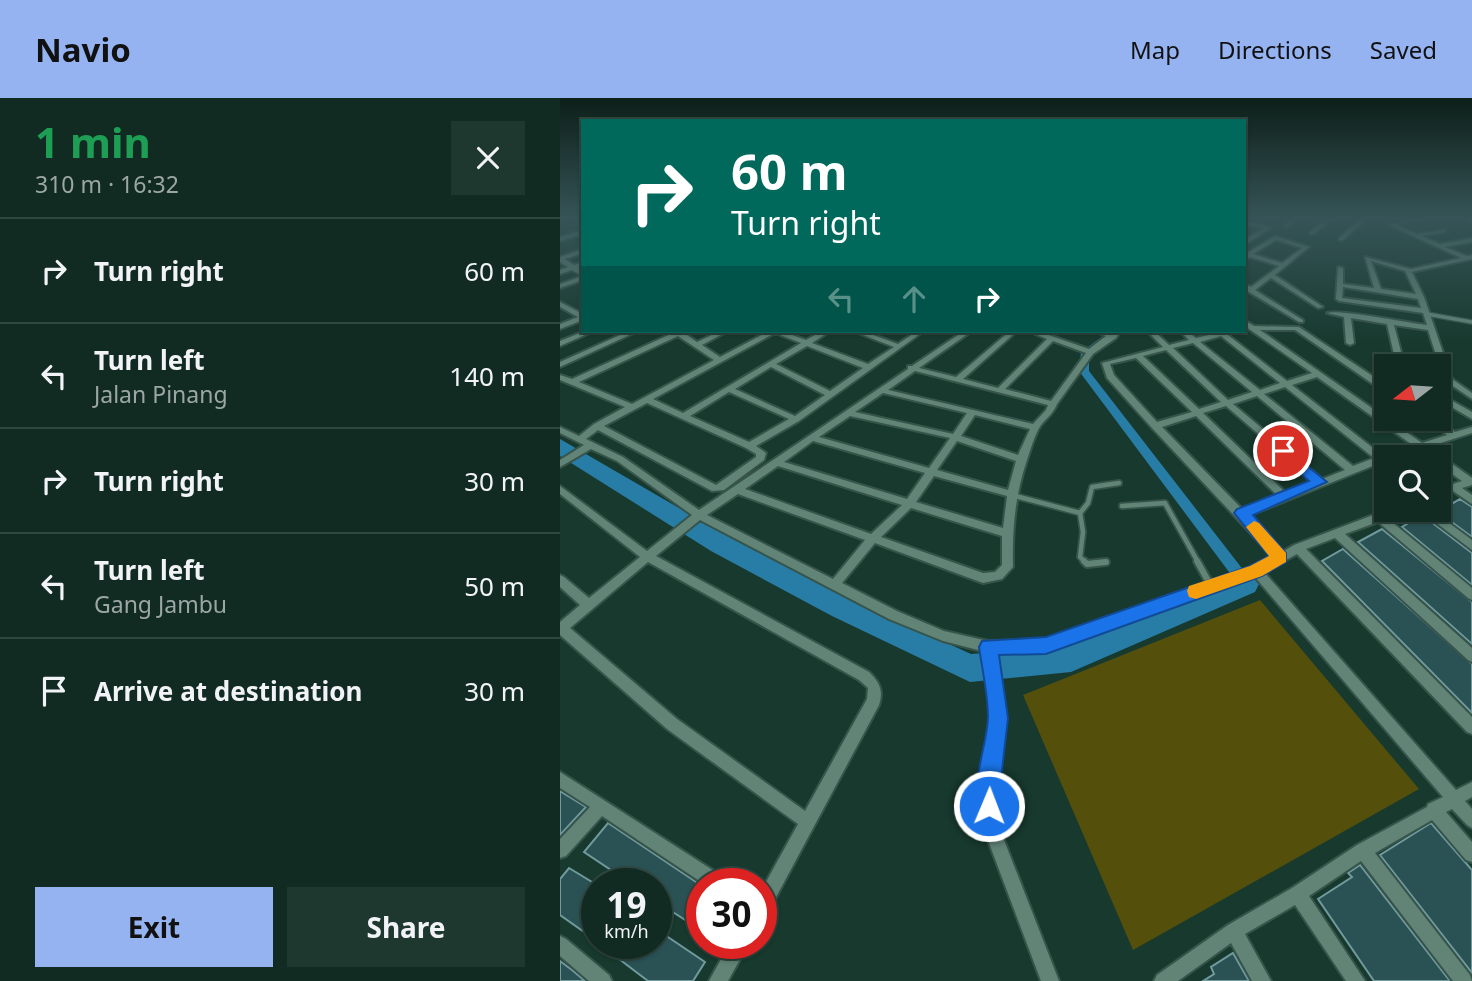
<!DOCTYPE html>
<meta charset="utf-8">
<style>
body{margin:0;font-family:"Noto Sans",sans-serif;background:#1e372f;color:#f1f3f6;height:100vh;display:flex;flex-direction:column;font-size:26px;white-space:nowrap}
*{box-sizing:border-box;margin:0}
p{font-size:23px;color:#9ca7a5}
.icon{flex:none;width:38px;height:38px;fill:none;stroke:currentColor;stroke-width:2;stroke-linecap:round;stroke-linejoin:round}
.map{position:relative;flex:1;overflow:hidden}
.drawer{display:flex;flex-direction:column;background:#112b22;width:560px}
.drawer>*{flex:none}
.guide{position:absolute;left:21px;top:21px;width:665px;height:214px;border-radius:0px;box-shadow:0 2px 5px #0004,0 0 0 2px #304740;background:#00695c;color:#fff;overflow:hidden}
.needle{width:46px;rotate:253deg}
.controls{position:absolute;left:814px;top:256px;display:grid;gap:14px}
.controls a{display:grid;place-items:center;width:77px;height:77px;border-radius:0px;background:#112b22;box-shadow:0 2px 5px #0004,0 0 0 2px #304740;font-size:35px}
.speed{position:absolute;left:21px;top:770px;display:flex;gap:14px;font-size:35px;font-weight:700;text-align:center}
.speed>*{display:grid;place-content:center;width:91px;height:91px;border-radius:50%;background:#112b22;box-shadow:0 2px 5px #0004,0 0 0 2px #304740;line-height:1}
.speed small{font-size:18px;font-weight:400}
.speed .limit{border:10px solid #d22;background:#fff;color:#111}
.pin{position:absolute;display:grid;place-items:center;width:60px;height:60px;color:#fff;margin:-30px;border:4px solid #fff;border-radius:50%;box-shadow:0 2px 7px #0007}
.me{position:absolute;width:77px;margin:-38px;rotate:1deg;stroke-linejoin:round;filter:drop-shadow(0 0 5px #0008)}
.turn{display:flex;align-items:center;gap:24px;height:147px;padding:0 35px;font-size:32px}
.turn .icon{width:91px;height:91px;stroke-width:2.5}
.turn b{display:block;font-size:49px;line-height:60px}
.lanes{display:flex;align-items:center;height:66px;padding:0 35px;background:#0003;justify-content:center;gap:35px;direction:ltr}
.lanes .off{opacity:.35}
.round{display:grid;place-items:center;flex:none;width:74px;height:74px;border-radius:0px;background:#1e372f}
.summary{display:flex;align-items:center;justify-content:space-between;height:119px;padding:0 35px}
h1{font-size:42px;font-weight:700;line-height:52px;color:#1e9e55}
.action{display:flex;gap:14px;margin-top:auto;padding:14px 35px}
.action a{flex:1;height:80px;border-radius:0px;background:#95b2f1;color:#111;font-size:28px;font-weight:700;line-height:80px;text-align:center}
.action a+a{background:#1e372f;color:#f1f3f6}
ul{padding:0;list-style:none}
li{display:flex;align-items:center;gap:21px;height:105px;padding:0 35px;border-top:2px solid #304740}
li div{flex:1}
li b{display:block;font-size:26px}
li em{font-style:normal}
header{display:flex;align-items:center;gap:42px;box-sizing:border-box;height:98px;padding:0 35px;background:#95b2f1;color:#111}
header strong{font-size:33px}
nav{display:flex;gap:38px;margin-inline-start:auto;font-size:24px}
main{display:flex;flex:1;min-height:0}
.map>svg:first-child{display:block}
</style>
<header>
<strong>Navio</strong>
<nav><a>Map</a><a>Directions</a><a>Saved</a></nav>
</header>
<main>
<section class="drawer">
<div class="summary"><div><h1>1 min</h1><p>310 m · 16:32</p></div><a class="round"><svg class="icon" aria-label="close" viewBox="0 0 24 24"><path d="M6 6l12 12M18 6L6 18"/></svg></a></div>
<ul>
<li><svg class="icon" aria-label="right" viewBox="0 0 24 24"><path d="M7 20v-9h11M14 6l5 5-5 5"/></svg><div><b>Turn right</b></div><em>60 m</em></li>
<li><svg class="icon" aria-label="left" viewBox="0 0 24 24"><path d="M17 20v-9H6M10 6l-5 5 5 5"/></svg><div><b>Turn left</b><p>Jalan Pinang</p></div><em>140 m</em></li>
<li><svg class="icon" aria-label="right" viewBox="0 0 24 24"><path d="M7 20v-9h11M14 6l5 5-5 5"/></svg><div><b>Turn right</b></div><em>30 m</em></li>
<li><svg class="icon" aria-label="left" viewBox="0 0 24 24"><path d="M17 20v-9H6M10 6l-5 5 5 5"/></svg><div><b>Turn left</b><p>Gang Jambu</p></div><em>50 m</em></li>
<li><svg class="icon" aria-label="arrive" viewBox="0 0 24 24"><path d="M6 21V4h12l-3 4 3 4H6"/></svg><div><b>Arrive at destination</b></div><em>30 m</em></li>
</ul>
<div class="action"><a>Exit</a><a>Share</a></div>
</section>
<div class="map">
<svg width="912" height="883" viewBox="0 0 912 883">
<rect width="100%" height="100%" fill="#17392e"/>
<path fill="#54500c" d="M700,502L859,691L573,852L463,597Z"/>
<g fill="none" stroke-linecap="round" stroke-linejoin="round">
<path fill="#287da7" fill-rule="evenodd" d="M550,233H561L529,257V273L691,482L693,486L691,490L686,492L681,490L519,273L521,254Z"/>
<path fill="#287da7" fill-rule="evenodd" d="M0,341L169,439L292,502L411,556L510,548L686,475L695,478L699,486L695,494L511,574L410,584L272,518L151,453L0,358Z"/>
</g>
<path fill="#2a5255" stroke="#719a9d" stroke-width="2" d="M900,401L912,409V439L878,414Z
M862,417L912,455V487L842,429Z
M822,431L912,504V546L798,444Z
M783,451L912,566V615L762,463Z
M0,693L26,709L0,737Z
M48,725L142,788V833L96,803V786H72L24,754Z
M871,725L912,772V875L820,757Z
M800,767L890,883H814L758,801L792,779L788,775Z
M9,770L37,787V843L0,817V781Z
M96,831L145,864L133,883H88L38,845H96Z
M673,855L689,883H643L654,876L651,869Z
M0,863L12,872L25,883H0Z"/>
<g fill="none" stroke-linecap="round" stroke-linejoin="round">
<g stroke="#37544b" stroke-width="6">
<path id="service-far2" d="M867,216L912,224"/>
</g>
<g stroke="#37544b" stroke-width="8">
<path id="service-far1" d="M452,397L520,415
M562,408L605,405L638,464
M525,464L520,459L523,434L520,415L528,405L532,389L559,385
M543,464H546"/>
</g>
<g stroke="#37544b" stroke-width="10">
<path id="service" d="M524,463L527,466L546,464
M637,463L651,488"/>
</g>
<g stroke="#37544b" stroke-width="4">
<path id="minor" d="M731,121H737L728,129H724V127Z
M766,121H772L754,136H750V134Z
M801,121H807L783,142H779V140Z
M854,121H865L837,127L857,136L885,132V134L862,138L880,146L912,140V144L885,149L907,158L912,157V161L852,174L864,199L892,281L912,295V301L884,282L868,232L834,227L844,265L840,267L836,265L827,226L791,220L794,245L790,247L786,245L784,219L767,215C778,211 849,225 867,227L863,215L779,203L776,201L778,169L783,170V186L814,190L805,159L851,171L901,160L829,127ZM811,163L845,173L856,196L821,191ZM783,189L858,201L861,210L782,200Z
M904,121H912V125Z
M684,123L710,129L711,130L684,147V142L704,130L684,126Z
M23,132V136L0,143V139Z
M715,138L749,149L715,177L763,209L758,210L711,180L695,192L743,222V224H739L684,191V186L691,189L719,168L690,159L684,162V157ZM716,142L742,150L722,165L693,156Z
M23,151V155L5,161L14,167L23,164V168L18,170L23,173V178L12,172L0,176V172L8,169L0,164V159Z
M23,178V182L0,190V186Z
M0,204L23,216V222L0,231V226L18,219L0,209Z
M684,222L694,228L739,229L826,287V293H823L735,232H700L862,345L887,337L864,320H874L895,334L912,329V335L868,349L912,380V387L902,390L912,397V406L893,393L878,398V391L902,383L878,366V359H869L860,352L839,359H826V368L820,365L688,418L722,454L734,447L829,411H845L844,414L827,420L912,490V502L908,500L818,424L785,436L912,550V564L908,562L775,440L746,451L912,619V636L907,634L737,456L704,474L896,692L912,684V699L905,703L912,711V730L907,727L892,711L886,714L912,744V764L906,762L872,722L815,755L910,877L912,883H893L801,763L749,798L805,883H786L735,807L685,836L711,883H692L671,845L618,883H594L597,877L668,827L732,790L797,747L867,709L868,706L883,699L694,478L486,554H435L445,619L437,667L436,708L442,737L499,883H481L426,737L422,708L423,667L431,619L422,553L383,543L329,521L140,422L96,458L309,574C319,584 324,592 319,607L207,816L201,818V793L238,726L107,631L0,537V524L20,507L0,489V477L4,479L29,500L80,459L0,396V388L87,453L132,417L57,363L31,351L0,369V362L24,347L0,335V329L19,338L34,326L65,309L0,282V277L12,281L113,235L112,233H126L124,235L137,244L160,233H168L142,247L160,259L209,233H221L246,242L262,233H270L252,245L308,266L334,249L293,233H302L338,246L357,233H364L239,323L196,348L206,355L204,362L164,392L152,393L38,332L26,341L63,359L139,412L348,271V268H352L404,233H412L359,270L396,279L450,233H457L403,281L438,290L487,241L468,233H477L529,251L546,238L534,233L551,235L554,233H561L556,240L533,256L497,306C493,317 483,322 478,332C473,342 470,353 467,362C455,397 452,432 453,469L442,481L423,485L315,445L282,485L337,513L384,533L428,543L486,542L692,470L713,459L592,330L547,280L542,265L603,249L587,233H594L609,247L629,242L620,233H627L636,240L657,235V233H677L668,237L727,283L752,275L689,231L684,227ZM215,235L241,245L123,315L93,301ZM118,238L154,262L72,306L19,284ZM661,238L720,285L700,292L640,244ZM493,243L526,255L491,303L445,291ZM633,245L692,294L668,302L613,250ZM247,248L303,270L270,293L216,266ZM606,252L661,304L639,311L583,258ZM576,260L632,314L597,324L554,277L550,266ZM211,269L265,297L235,318L175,291ZM355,273L488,307L486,312L473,326L328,292ZM757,279L854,348L822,357L732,287ZM725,289L814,360L793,368L704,296ZM169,294L229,321L189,344L130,318ZM323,295L407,315L393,336L295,314ZM697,298L785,372L762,381L673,306ZM87,305L186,350L196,356V359L156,387L44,328ZM666,308L754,384L726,395L643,315ZM415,317L470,331L458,357L401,338ZM290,318L390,340L369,370L259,339ZM636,318L718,398L683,412L602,329ZM253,343L365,375L347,401L224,364ZM397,343L456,363L448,392L377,372ZM218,368L342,407L311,436L185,391ZM374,378L447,398L443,430L356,404ZM178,396L305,442L273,481L147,417ZM351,410L442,438V467L435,474L423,475L321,439ZM88,464L299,582L308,590L307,601L245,713L117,621L10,530Z
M25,233H34L0,248V243Z
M69,233H78L0,269V264Z
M878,295L912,314V321L878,301Z
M858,411H870L912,442V452Z
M0,674L165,780L167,786H144L42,718L6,758L0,760V741L30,709L0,690Z
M0,838L6,841L49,877L52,883H29L0,858Z
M170,845H189L168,883H149Z"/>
</g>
<use href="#service-far2" stroke="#618477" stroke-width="3.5"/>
<use href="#service-far1" stroke="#618477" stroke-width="4.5"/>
<use href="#service" stroke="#618477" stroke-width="6"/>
<use href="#minor" fill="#618477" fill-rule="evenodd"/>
</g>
<linearGradient id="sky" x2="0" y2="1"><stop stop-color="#0d1f19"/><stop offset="0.49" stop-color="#365457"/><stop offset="1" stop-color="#365457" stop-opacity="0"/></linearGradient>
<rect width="912" height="245" fill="url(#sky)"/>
<path fill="#1a73e8" stroke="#114b97" stroke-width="2" d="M723,348L767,384L693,417L726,455V464L702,478L486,556L439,557L448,620L437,716L429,720L421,716C409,686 427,650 428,619C428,596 422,571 419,549L422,543L486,539L690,468L709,458L674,415L677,411L749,383L718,356L716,353Z"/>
<path fill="#f59e0b" d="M694,423L699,425L726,455V464L702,478L636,501L629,499L627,493L629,488L690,468L709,458L686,429Z"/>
</svg>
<div class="controls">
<a><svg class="needle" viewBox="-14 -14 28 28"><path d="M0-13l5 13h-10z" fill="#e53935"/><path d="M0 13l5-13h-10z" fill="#9ca7a5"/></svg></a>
<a><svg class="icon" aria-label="search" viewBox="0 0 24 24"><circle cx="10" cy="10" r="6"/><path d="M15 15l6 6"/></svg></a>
</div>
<div class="speed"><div>19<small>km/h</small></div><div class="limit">30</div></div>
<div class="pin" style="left:723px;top:353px;background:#d93025"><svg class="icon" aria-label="arrive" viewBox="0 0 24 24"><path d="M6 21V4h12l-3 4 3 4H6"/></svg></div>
<svg class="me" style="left:429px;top:708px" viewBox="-20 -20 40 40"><circle r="17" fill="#1a73e8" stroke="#fff" stroke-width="3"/><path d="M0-11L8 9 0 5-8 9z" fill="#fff"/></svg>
<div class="guide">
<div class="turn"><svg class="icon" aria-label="right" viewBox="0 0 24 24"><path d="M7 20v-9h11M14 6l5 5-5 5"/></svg><div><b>60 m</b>Turn right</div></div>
<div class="lanes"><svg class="icon off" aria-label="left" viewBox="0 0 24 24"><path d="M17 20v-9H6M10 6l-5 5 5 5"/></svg><svg class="icon off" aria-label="ahead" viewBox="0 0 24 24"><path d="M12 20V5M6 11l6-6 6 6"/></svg><svg class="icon" aria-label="right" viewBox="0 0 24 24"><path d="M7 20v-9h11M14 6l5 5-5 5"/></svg></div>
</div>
</div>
</main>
